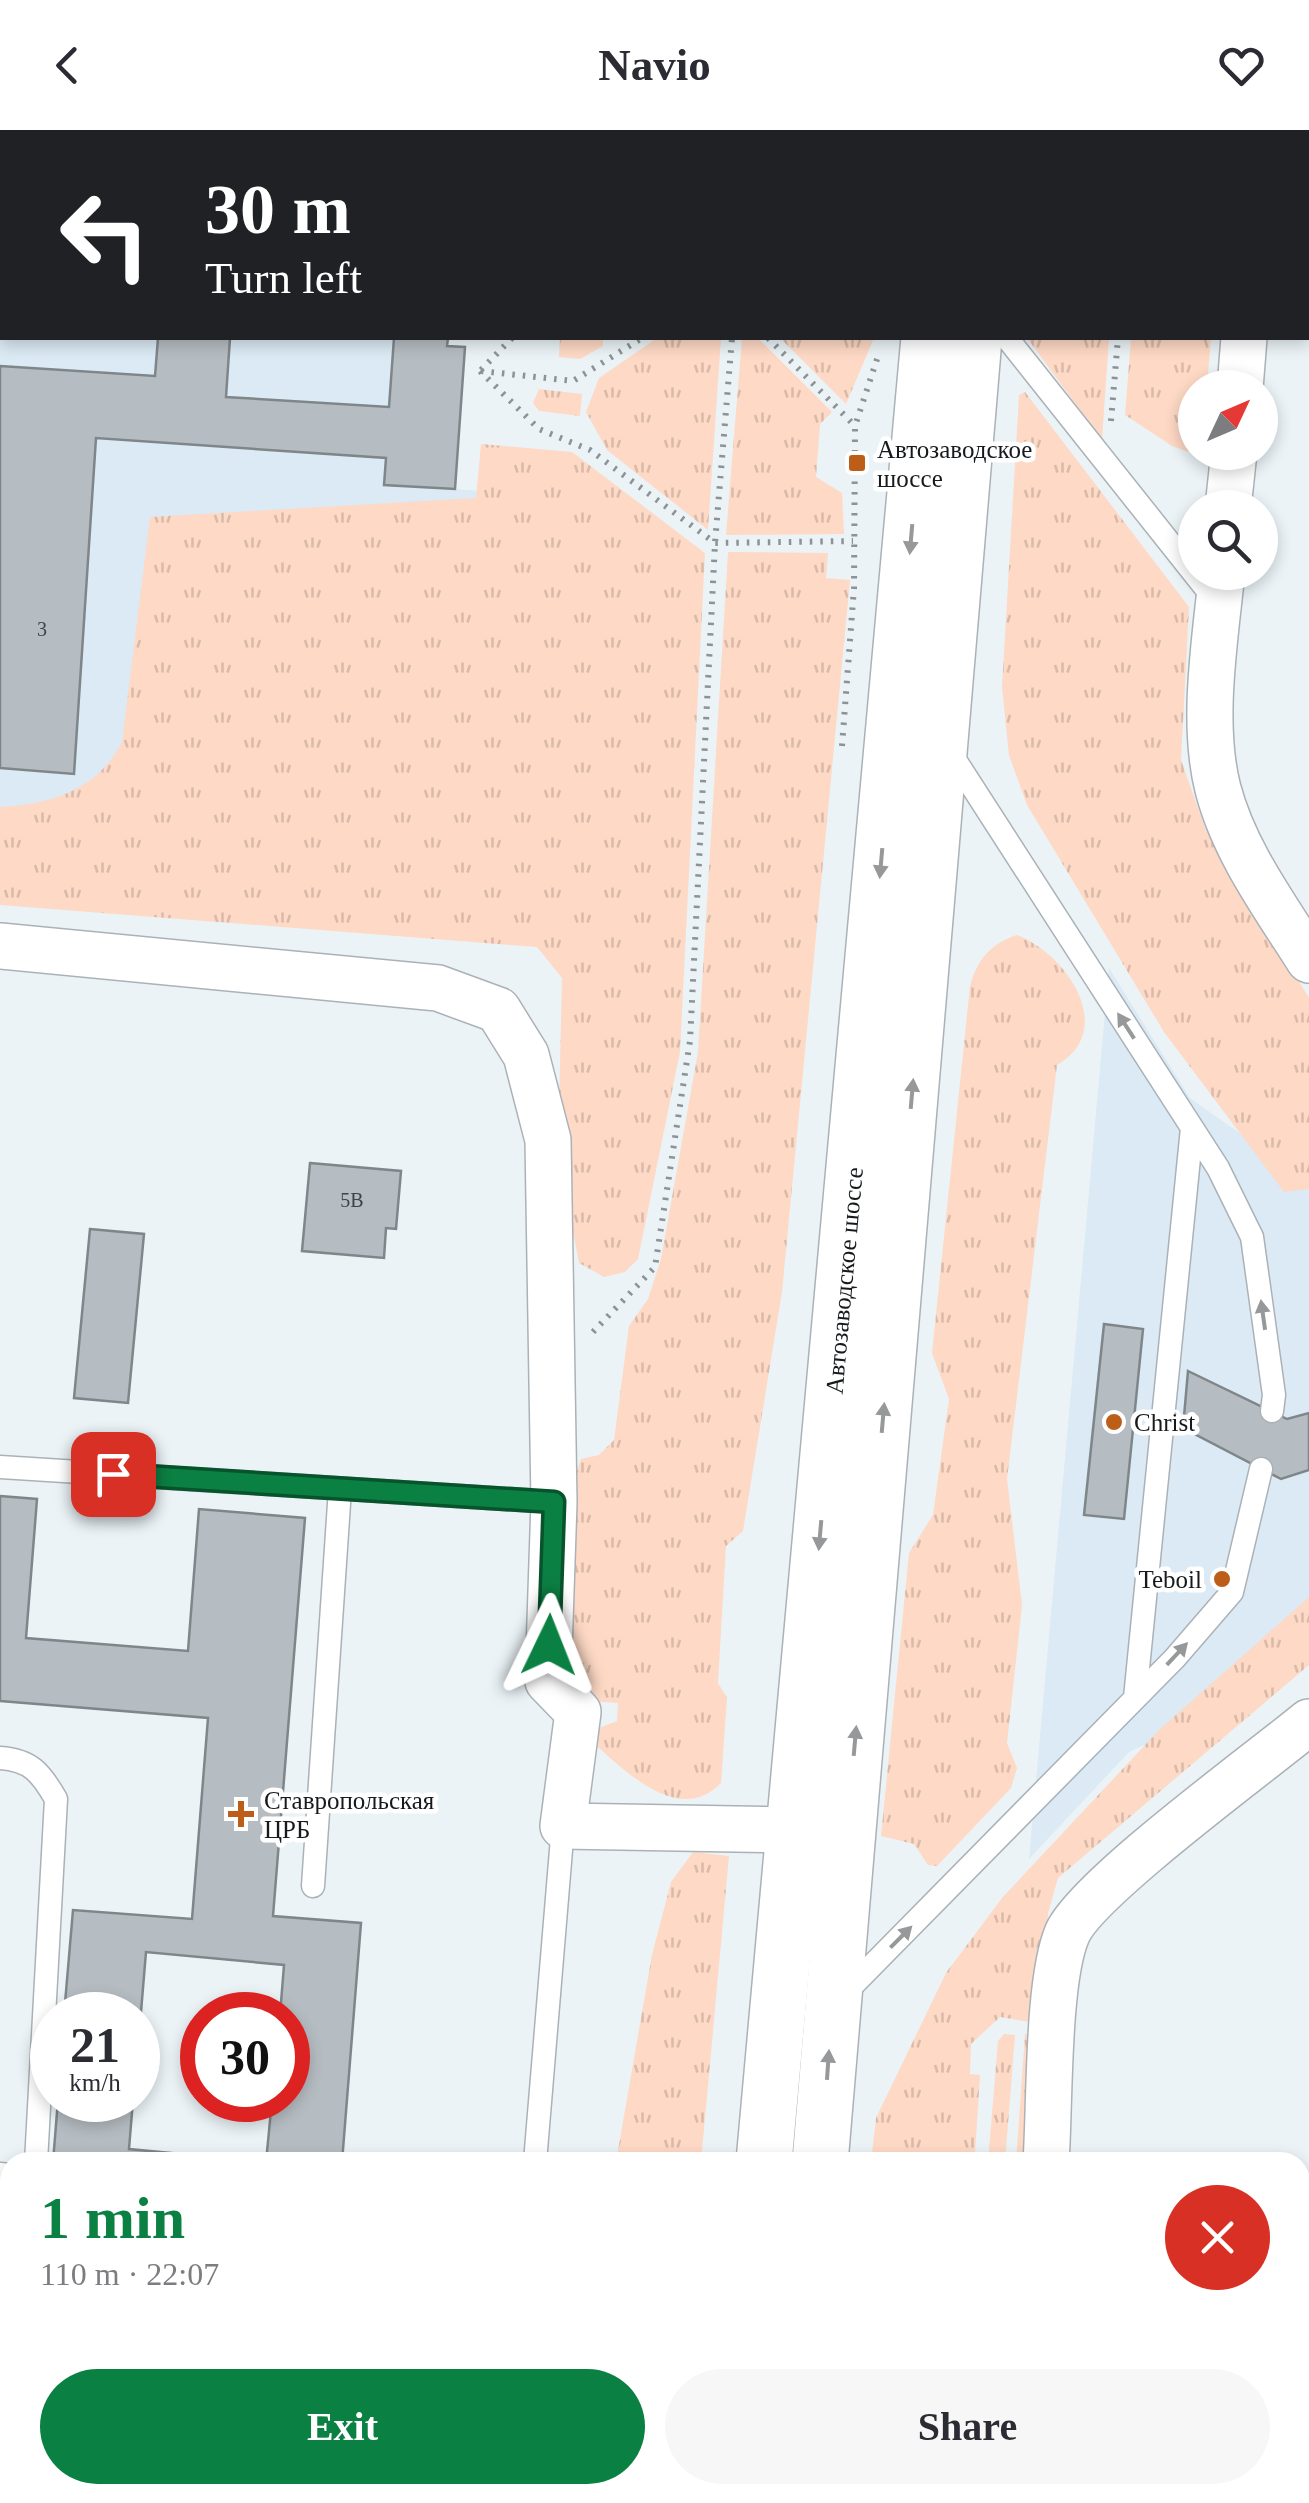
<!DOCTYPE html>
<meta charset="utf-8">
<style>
body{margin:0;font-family:"Times New Roman",serif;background:#f7f7f7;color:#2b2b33;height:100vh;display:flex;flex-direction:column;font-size:38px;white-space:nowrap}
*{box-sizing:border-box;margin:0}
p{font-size:32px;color:#7c7c81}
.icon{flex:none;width:55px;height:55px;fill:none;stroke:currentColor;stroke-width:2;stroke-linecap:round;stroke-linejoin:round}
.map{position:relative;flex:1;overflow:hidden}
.details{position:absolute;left:0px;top:2022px;width:1310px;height:352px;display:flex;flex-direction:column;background:#fff;border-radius:30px 30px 0 0;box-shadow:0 5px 15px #0003}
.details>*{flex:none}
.guide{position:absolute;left:0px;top:0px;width:1310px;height:210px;box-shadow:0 5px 15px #0003;background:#202124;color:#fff;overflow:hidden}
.needle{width:65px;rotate:46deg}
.controls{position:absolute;left:1178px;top:240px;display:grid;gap:20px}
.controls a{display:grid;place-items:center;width:100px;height:100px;border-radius:50%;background:#fff;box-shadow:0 5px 15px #0003;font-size:50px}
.speed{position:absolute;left:30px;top:1862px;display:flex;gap:20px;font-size:50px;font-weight:700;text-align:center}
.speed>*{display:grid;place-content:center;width:130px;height:130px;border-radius:50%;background:#fff;box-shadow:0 5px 15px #0003;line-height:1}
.speed small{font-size:25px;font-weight:400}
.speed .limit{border:15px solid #d22;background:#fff;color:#111}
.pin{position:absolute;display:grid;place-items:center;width:85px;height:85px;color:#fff;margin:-42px;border-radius:20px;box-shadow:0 5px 15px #0006}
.me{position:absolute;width:110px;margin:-55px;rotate:2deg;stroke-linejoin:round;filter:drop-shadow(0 0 8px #0008)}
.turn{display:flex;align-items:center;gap:35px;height:210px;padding:0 40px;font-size:45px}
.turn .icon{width:130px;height:130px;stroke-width:2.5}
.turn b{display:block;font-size:70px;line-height:85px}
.round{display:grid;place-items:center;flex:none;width:105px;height:105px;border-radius:52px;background:#f7f7f7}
.headline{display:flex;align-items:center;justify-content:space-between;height:170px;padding:0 40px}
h1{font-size:60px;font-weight:700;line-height:75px;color:#0b8043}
.primary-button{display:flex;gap:20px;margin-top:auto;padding:20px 40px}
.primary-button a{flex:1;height:115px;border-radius:60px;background:#0b8043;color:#fff;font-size:40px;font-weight:700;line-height:115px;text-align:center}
.primary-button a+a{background:#f7f7f7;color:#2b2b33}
header{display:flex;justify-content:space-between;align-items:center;height:130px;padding:0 40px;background:#fff;font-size:45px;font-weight:700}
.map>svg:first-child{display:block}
</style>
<header><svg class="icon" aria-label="back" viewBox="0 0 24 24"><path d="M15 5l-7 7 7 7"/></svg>Navio<svg class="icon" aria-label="heart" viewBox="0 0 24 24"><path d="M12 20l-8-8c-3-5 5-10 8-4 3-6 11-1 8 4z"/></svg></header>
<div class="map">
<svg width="1309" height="2373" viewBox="0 0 1309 2373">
<defs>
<pattern id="grass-tufts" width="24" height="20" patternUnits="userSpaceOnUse" patternTransform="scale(2.5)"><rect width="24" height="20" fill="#fed9c5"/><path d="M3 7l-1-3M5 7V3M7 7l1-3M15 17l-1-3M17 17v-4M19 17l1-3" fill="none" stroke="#d9baa9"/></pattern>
</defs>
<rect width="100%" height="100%" fill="#ebf3f7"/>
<path fill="#dbeaf4" d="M0,0H462L2,2V208H448V216L465,217L455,359L570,368L0,775Z
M1109,838L1190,968L1293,1041L1309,1060V1512L1241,1570L1129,1622L1029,1729Z
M0,2215L10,2216V2365H484L483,2373H0Z"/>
<path fill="url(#grass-tufts)" d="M560,208H603V216L580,229L559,227Z
M657,208H721L708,400L607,320L586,282L599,248Z
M742,208H758L832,282L820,294L816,347L842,363L844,404L726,405Z
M780,208H874L846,274Z
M1027,208H1109L1102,310Z
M1131,208H1211L1207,257L1195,258V322L1202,323V327L1172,316L1125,285Z
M539,259L582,264L580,286L539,281L533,273Z
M1025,262L1189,477L1181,630L1205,698L1309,868V1059L1284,1062L1164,902L1027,675L1009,625L1002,557L1019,265Z
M481,314L572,322L705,423L680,922L638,1129L625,1142L604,1147L579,1133L558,1022L562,848L537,817L0,775V677C49,675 98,660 122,612L150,387L476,368Z
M728,422L828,423L826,448L850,450L782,1162L743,1401L726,1416L718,1553L727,1568L721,1653C678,1698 621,1637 589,1609V1602L617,1591L618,1573L588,1571L572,1552L577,1341L581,1329L599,1325L614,1310L629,1196L648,1169L661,1129L698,922Z
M1017,805C1067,824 1118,900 1057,935L1007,1349L1022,1475L1007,1613L1017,1638L1011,1658L937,1736L928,1735L914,1714L881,1706L909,1423L933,1385L949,1269L932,1223L970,856C977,830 991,813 1017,805Z
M1309,1467V1535L1058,1748L1048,1783L1043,1883L1035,1893L1000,1887L971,1914L970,1944L980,1945L975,2023H968L966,2032H871L876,1988L946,1843L1002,1768L1159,1600Z
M693,1722L729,1726L701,2032H616L652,1825L671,1752Z
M1004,1904L1015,1905L1005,2032H988L998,1911Z
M1025,1904L1038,1905L1030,2032H1016Z
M1300,2363H1309V2373L1184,2365Z
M508,2365H575L572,2373H507Z
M654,2365H706L705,2373H649Z
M828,2365H899L897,2373H827Z
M971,2365H1042L1046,2373H967Z"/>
<path fill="#b6bdc2" stroke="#7f868a" stroke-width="2.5" d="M172,0H462L172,2Z
M158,208H230L226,267L389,277L394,208H448L447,216L465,217L455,359L384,355L386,328L96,308L74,644L0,638V236L155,246Z
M310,1033L401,1041L396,1099L386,1098L384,1128L302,1121Z
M90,1099L144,1104L128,1273L74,1268Z
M1104,1194L1143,1199L1124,1389L1084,1385Z
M1188,1241L1287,1289L1309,1283V1340L1281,1349L1183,1298Z
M0,1366L37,1369L26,1508L188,1521L199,1379L305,1388L273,1786L361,1793L342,2032H53L58,1970H133L129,2019L266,2032L272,1970H288V1885H280L284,1835L146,1822L138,1918V1885H64L73,1780L192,1789L208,1588L0,1571Z"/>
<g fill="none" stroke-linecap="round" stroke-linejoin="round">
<g stroke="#abb2b7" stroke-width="25">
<path id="lane" d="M1007,208L1216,471
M948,619L1218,1038L1252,1107L1274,1265L1272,1281
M0,1337L554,1372
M1135,1568L1192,998
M0,1628C31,1630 41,1643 56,1669L36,2032
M313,1756L340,1359
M842,1866L1175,1528L1232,1462L1261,1339
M535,2032L563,1696
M0,2044L10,2045
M0,2173L10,2174"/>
</g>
<g stroke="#abb2b7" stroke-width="48">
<path id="street" d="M1263,2V0
M1240,258L1244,208
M1228,378L1234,322
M1222,442C1215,510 1201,593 1218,659C1234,721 1275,776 1309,830
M0,816L438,858L498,880L526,925L548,1010L554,1372L548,1551L578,1582L563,1696L794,1700
M1046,2032C1050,1975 1047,1852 1067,1804C1086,1759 1262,1631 1309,1592
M1064,2365L1067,2373
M947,2373L949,2365"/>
</g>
<g stroke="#abb2b7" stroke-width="58">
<g id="primary">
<path d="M947,2L948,0"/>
<path d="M991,2V0"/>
<path id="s1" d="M764,2032L929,208"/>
<path d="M820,2032L974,208"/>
<path d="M609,2373L610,2365"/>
<path d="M733,2373L734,2365"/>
<path d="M791,2373L792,2365"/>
</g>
</g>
<path stroke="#8c9295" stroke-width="6" stroke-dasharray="2.5 8" stroke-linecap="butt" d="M748,2L749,0
M1134,2V0
M768,208L855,296
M481,240L512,208
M480,241L539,299L590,320L715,413L853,411
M481,241L573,251L642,208
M1111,291L1118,208
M842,616L854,458L855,296L879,223
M593,1202L655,1137L690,911L715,413L732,208"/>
<use href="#lane" stroke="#fff" stroke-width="22"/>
<use href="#street" stroke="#fff" stroke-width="45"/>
<use href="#primary" stroke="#fff" stroke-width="55"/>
</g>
<defs><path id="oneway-solid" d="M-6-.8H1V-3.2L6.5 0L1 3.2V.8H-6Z" transform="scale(2.5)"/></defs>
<g fill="#979899">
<use href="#oneway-solid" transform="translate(911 409) rotate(95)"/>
<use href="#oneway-solid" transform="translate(881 733) rotate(95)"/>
<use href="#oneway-solid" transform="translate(1126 896) rotate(-123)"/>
<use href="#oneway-solid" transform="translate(912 964) rotate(-85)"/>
<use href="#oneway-solid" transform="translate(1263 1185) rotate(-98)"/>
<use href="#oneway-solid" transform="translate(883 1288) rotate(-85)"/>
<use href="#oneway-solid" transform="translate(820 1405) rotate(95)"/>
<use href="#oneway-solid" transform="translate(1177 1524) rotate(-47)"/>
<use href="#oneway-solid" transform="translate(855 1611) rotate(-85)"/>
<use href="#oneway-solid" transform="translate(901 1807) rotate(-45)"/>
<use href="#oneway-solid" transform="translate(828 1935) rotate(-86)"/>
</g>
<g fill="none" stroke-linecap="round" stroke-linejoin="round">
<g stroke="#07532c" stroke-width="25">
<path id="route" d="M113,1344L554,1372L549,1515"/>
</g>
<use href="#route" stroke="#0b8043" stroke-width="18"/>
</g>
<g fill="#bd5e18" stroke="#fff" stroke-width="4">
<rect x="847" y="323" width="20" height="20" rx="5"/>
<circle cx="1114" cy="1292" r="10"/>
<circle cx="1222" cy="1449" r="10"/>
<path d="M236 1669h10v10h10v10h-10v10h-10v-10h-10v-10h10z"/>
</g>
<g text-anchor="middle" stroke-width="9" stroke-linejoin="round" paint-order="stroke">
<g font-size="20" fill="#3f4346">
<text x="42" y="506">3</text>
<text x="352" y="1077">5В</text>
</g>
<g font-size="25" fill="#171a1c" stroke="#fff" text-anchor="start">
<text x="877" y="328">Автозаводское<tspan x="877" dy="29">шоссе</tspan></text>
<text x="1134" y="1301">Christ</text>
<text x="1202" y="1458" text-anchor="end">Teboil</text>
<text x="264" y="1679">Ставропольская<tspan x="264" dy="29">ЦРБ</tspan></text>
</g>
<g font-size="25" fill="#171a1c" stroke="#fff">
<text dy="9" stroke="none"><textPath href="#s1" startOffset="885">Автозаводское шоссе</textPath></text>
</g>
</g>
</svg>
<div class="controls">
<a><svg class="needle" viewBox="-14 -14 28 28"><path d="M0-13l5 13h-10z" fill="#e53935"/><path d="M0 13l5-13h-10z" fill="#7c7c81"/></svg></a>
<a><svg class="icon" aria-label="search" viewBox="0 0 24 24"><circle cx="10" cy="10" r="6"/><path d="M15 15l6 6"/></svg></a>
</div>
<div class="speed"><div>21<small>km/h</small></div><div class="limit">30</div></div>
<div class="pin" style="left:113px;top:1344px;background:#d93025"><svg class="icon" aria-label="arrive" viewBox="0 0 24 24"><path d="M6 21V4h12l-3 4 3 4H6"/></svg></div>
<svg class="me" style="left:549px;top:1515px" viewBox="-20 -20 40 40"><path d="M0-17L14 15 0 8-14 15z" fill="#0b8043" stroke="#fff" stroke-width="4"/></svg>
<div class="guide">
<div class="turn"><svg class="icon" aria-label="left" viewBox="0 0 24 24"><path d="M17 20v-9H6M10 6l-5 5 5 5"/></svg><div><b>30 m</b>Turn left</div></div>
</div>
<section class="details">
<div class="headline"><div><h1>1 min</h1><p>110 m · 22:07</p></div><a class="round" style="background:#d93025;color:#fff"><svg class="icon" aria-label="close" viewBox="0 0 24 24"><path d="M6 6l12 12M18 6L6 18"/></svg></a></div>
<div class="primary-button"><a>Exit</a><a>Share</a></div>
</section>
</div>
